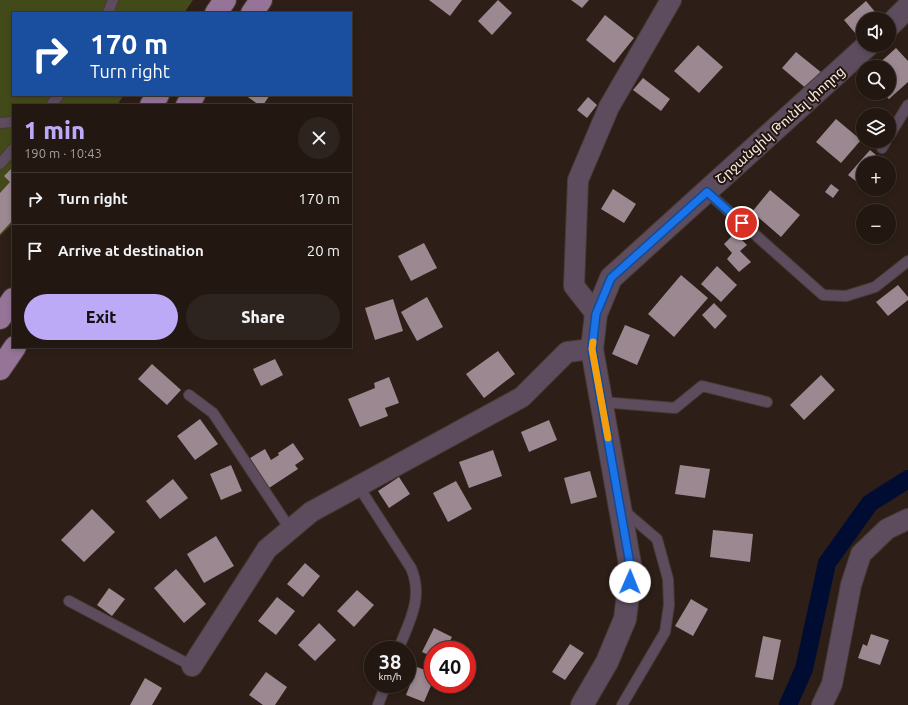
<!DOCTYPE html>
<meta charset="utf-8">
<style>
body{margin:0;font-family:Ubuntu,"Noto Sans Armenian",sans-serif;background:#2e241f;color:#f1f3f6;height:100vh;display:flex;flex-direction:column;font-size:15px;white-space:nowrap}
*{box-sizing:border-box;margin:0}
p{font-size:13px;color:#a29f9f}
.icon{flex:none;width:22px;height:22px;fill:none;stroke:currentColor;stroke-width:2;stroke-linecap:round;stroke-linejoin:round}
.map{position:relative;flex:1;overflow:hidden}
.side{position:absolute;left:12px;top:104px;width:340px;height:244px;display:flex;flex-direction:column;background:#221711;border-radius:0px;box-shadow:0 2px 6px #0003,0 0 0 1px #3f3631}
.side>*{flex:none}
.banner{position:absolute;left:12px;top:12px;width:340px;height:84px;border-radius:0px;box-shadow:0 2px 6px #0003,0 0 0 1px #3f3631;background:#1a4fa0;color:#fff;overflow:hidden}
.tools{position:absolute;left:856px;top:12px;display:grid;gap:8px}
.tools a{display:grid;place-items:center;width:40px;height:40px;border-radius:50%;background:#221711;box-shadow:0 2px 6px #0003,0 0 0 1px #3f3631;font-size:20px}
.speed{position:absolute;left:364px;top:641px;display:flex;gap:8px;font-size:20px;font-weight:700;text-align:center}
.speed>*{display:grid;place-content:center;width:52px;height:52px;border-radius:50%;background:#221711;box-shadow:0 2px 6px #0003,0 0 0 1px #3f3631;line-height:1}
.speed small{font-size:10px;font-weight:400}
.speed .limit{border:6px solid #d22;background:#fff;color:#111}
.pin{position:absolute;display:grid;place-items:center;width:34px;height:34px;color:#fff;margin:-17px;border:2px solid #fff;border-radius:50%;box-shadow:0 1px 4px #0007}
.me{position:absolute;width:44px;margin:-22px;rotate:1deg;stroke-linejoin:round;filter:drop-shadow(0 0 3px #0008)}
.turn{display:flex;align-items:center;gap:14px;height:84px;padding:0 12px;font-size:18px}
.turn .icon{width:52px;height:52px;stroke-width:2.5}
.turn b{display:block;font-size:28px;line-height:34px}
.round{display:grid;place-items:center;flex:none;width:42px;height:42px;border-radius:21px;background:#2e241f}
.overview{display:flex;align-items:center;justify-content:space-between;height:68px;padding:0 12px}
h1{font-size:24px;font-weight:800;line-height:30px;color:#bcaaf6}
.action{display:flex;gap:8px;margin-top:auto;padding:8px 12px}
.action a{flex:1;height:46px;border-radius:24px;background:#bcaaf6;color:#111;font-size:16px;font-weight:800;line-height:46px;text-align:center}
.action a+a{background:#2e241f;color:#f1f3f6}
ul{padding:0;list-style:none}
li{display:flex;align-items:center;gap:12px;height:52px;padding:0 12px;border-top:1px solid #3f3631}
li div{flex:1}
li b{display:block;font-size:15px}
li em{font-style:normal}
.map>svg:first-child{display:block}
</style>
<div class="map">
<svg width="908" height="705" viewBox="0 0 908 705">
<rect width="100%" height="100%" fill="#2d1f17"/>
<path fill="#434a1a" d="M0,0H193L184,13H13V95H124L117,105H13V223L0,236Z"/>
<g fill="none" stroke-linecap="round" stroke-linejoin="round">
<path stroke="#000c31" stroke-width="18" d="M788,705L804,669L827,563L870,503L908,479"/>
</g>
<path fill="#9b8891" d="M429,0H462L450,16Z
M498,0L512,13L492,35L478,21Z
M571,0H589L582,8Z
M866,1L881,19H863V38L861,40L844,20Z
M605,15L634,38L614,63L586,40Z
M698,45L723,67L699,93L674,71Z
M896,48L908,61V82L889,99L883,93H889V67H875Z
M796,52L822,73L808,90L782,68Z
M643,78L670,99L661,111L633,90Z
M245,95H270L263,105H259Z
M588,97L597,105L587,118L577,110Z
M836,119L861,140L841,163L816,142Z
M870,150L882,160L879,163H863V183L861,185L848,175Z
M13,167V220L0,234V193L10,182L4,176Z
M831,184L839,190L833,198L825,192Z
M613,189L636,204L624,223L601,209Z
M770,190L800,215L781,237L752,212Z
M735,233L747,245L740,251L751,262L739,272L727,259L732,253L724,244Z
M424,243L437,268L411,281L398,256Z
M717,266L737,285L721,302L701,284Z
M681,275L708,298L674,337L648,314Z
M898,285L908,297V300L888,316L876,302Z
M427,297L443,327L417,341L401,312Z
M393,299L403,331L375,340L365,308Z
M714,303L727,316L715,329L702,315Z
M625,325L650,335L637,365L612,354Z
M498,351L515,374L484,398L466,374Z
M275,359L283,375L261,386L253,369Z
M152,364L181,390L167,405L138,379Z
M821,375L835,390L804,420L790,405Z
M389,377L399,403L385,408L388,416L360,427L348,399L375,388L374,383Z
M200,419L218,444L195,460L177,436Z
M549,420L557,440L529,452L521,432Z
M293,443L304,459L295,465L298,469L269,488L250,458L265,449L271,460L279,455L278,453Z
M493,450L502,476L469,488L459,462Z
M231,465L242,491L221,500L210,474Z
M680,465L710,469L705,498L675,494Z
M590,471L597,497L571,504L564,478Z
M399,477L410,494L389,508L378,491Z
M173,479L188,498L160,519L146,501Z
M456,481L472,509L448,522L433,493Z
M92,509L115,532L84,562L61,540Z
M713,530L753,534L750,562L710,557Z
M216,536L234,566L204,583L187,554Z
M305,563L320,576L303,597L287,584Z
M176,569L206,604L184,623L154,588Z
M109,588L125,599L112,616L97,605Z
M357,590L374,605L354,627L337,611Z
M277,597L295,611L276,635L258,621Z
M691,599L708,609L693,636L675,626Z
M319,623L336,640L315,661L298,645Z
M434,628L452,637L445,650H433V657L422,652Z
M871,634L889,640L880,665L858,658L863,644L867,646Z
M763,636L781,640L773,680L755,677Z
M570,644L584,653L565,680L552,672Z
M417,667L433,673V681L424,702L406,695Z
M266,672L287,687L275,705H263L249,695Z
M145,678L162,688L152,705H130Z"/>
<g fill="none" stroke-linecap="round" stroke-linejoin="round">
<g stroke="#493b34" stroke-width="12">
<path id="service" d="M108,13L113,0
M51,105L59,95
M0,123L13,122
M889,136L908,105
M882,148L886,141
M0,164L13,149
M707,192L823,295L846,296L875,287L908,261
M189,395L213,413L290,529
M602,402L675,408L702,386L767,402
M359,487L411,568C424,598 409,622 398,650
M69,601L192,666
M378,705L386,684
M622,705L665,632L669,605L668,579L657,539L623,510"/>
</g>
<g stroke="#493b34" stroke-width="22">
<path id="minor" d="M596,314L574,286L578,180L609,107L671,0
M192,666L267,549L311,512L522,397L567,352L592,349
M822,705L832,684L851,585L861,554L887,529L908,519"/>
</g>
<g stroke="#493b34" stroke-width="24">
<path id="tertiary" d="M889,26L908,7
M582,705L607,662L625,619L631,570L592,349L596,314L611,278L868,45"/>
</g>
<g stroke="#493b34" stroke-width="24">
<path id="primary" d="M216,13L225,0
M252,13L261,0
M151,105L158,95
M187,105L194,95
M0,318L13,299
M0,369L15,347"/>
</g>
<use href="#service" stroke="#5c4c5e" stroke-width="10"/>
<use href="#minor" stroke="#5c4c5e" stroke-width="20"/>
<use href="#tertiary" stroke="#5c4c5e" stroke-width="22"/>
<use href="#primary" stroke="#957498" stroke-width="22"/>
</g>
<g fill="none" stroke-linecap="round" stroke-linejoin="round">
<g stroke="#114b97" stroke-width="10">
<path id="route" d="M630,582L631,570L592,349L596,314L611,278L707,192L742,223"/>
</g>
<use href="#route" stroke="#1a73e8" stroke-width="7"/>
<path stroke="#f59e0b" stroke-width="7" d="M593,342L592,349L608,438"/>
</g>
<g text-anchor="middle" stroke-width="4" stroke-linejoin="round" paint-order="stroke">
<g font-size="14" fill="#f4eae5" stroke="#23160e">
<text transform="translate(780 125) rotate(-42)" y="5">Շրջանցիկ Թունել փողոց</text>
</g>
</g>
</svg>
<div class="tools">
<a><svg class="icon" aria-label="sound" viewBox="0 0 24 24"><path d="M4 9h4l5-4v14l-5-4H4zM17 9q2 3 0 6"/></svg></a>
<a><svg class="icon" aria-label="search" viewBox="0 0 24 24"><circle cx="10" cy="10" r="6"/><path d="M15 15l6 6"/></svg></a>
<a><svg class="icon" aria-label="layers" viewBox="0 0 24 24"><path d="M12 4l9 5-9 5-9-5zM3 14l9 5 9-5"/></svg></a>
<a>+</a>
<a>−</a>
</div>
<div class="speed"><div>38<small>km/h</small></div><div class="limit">40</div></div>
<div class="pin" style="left:742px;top:223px;background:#d93025"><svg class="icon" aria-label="arrive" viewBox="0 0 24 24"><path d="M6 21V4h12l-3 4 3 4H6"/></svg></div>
<svg class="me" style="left:630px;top:582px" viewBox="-20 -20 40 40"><circle r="19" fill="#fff"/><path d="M0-13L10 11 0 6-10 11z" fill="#1a73e8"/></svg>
<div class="banner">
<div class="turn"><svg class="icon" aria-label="right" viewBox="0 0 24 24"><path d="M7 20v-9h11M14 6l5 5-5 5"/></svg><div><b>170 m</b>Turn right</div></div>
</div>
<section class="side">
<div class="overview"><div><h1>1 min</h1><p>190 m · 10:43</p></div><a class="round"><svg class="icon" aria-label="close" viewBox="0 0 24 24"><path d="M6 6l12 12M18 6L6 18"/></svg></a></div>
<ul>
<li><svg class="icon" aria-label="right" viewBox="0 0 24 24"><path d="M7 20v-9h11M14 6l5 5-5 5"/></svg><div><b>Turn right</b></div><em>170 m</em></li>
<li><svg class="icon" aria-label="arrive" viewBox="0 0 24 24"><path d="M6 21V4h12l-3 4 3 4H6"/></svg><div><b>Arrive at destination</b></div><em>20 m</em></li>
</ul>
<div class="action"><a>Exit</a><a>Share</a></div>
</section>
</div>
